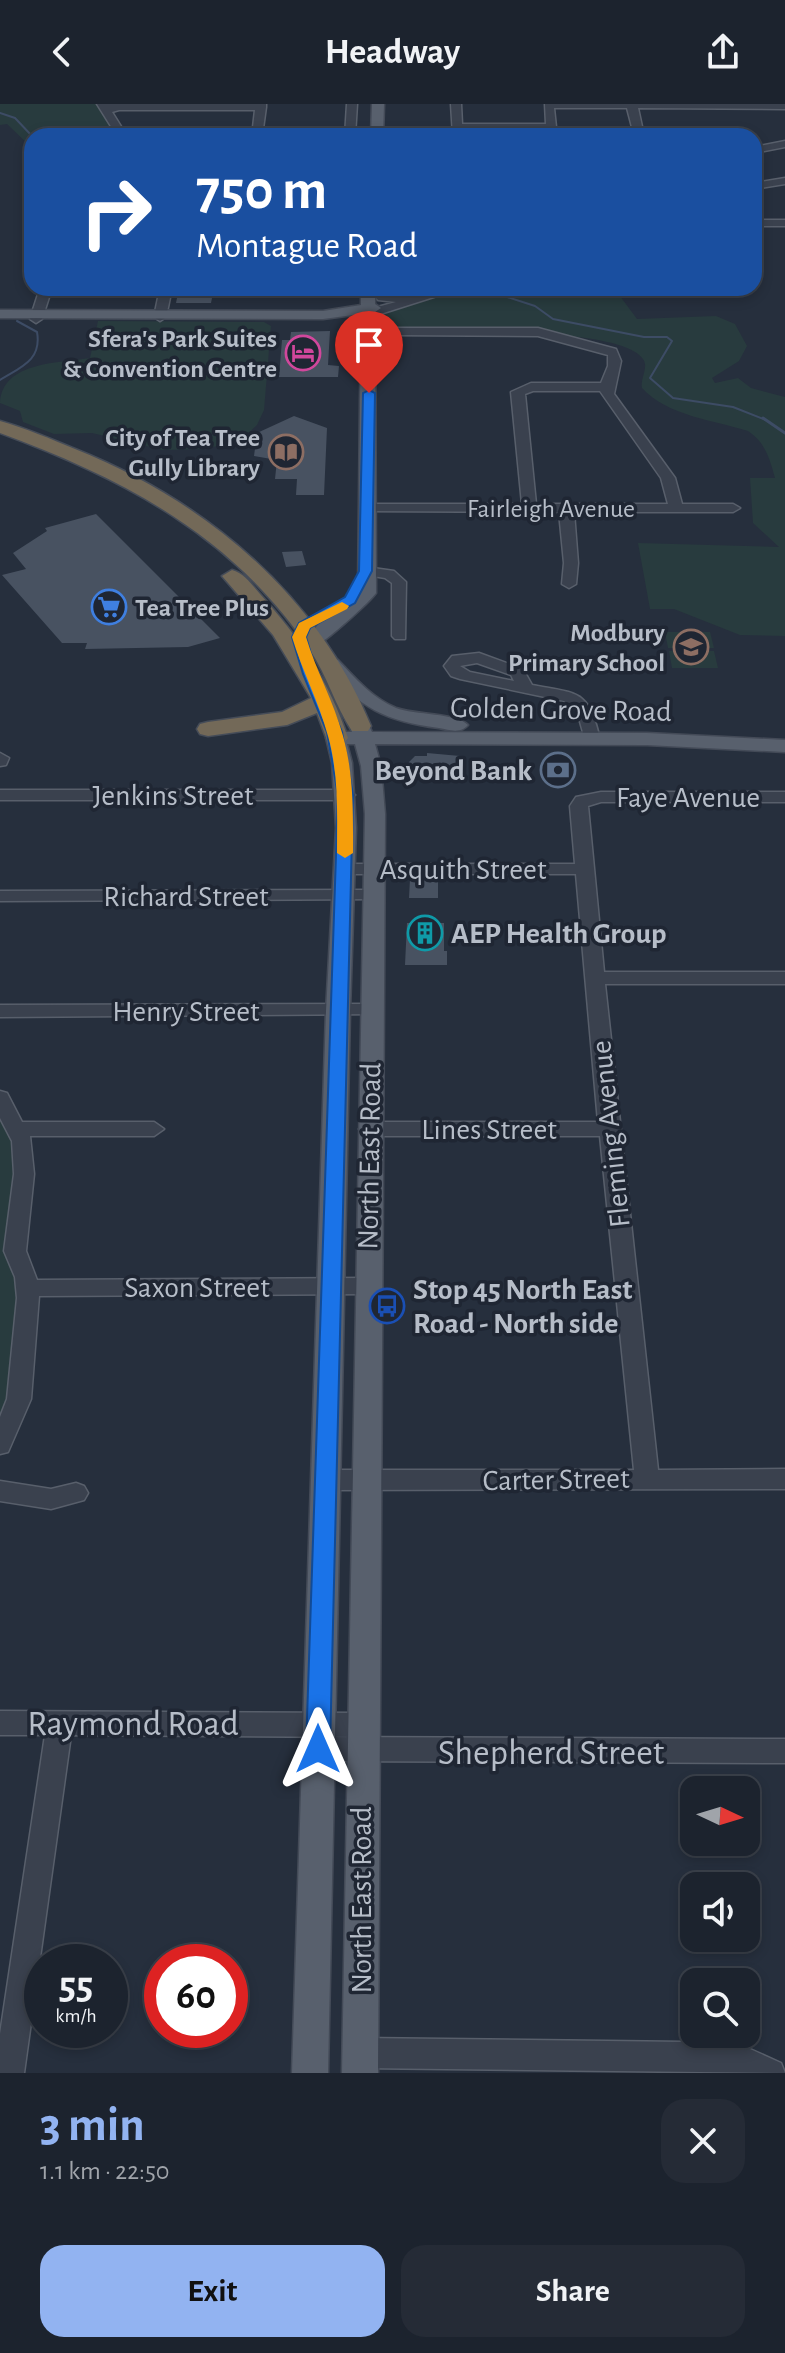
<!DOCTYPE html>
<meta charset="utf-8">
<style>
body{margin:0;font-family:"Alegreya Sans",sans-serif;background:#252b36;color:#f1f3f6;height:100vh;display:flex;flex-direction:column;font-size:30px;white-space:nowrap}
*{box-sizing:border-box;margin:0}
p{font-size:26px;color:#a0a4aa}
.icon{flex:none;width:44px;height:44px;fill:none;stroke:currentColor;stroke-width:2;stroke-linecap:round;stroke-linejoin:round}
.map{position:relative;height:1969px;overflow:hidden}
.sheet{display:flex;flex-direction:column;background:#1c232e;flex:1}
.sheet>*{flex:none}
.guide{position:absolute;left:24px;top:24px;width:738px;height:168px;border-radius:24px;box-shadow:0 4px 12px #0003,0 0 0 2px #3a404a;background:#1a4fa0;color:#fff;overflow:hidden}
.needle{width:52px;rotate:94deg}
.fabs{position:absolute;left:680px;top:1672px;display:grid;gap:16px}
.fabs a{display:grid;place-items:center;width:80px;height:80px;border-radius:16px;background:#1c232e;box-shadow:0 4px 12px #0003,0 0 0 2px #3a404a;font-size:40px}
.speed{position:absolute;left:24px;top:1840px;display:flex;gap:16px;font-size:40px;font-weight:700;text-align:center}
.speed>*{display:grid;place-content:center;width:104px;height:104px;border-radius:50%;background:#1c232e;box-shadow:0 4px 12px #0003,0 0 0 2px #3a404a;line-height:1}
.speed small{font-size:20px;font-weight:400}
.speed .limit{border:12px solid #d22;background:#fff;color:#111}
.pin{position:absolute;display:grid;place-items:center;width:68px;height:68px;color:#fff;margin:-82px -34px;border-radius:50% 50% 50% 0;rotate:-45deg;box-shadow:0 0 8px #0007}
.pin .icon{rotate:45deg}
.me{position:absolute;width:88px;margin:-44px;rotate:0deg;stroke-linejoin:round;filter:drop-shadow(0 0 6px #0008)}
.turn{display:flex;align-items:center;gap:28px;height:168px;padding:0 40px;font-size:36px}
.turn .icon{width:104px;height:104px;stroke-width:2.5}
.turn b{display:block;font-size:56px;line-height:68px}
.round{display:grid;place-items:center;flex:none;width:84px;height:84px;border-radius:24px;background:#252b36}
.overview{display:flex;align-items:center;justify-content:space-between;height:136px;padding:0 40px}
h1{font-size:48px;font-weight:700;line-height:60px;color:#92b3f1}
.primary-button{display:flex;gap:16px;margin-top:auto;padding:16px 40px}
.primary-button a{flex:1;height:92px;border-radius:24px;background:#92b3f1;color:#111;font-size:32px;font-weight:700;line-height:92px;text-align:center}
.primary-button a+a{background:#252b36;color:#f1f3f6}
header{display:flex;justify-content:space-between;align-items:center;height:104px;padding:0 40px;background:#1c232e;font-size:36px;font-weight:700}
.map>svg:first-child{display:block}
</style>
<header><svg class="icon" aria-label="back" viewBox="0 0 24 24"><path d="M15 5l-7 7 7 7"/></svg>Headway<svg class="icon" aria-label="share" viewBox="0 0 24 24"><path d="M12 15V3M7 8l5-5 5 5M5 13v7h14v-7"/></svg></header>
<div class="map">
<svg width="785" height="1969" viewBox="0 0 785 1969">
<rect width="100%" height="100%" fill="#262f3d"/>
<path fill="#283b3e" d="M0,0H102L122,32H32V44L7,20L0,21Z
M456,184H614L637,215L716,212L735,220L747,242L739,257L712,274L715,279L738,274L751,284L785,293V532L740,531L674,505H650L638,439L779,443L753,419L750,374H775C770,355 765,338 748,327C713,316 668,312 642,284C640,275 649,263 643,255C620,220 422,228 377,228L374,208Z
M98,217L264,218L271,222L264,306L257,321L246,331L225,340L205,345L163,346L92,329L54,330L23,318L20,307L0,299C2,257 61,259 90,254Z
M665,528H710L714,544H668Z
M669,547H714L718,564H672Z
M0,1010L10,1030L15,1050L19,1182L14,1276L0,1318Z"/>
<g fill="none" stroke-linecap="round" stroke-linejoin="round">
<path stroke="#3d4c65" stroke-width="2" d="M0,9L15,14L32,32
M492,188L535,202L553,215L644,233H667L672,237L650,274L673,294L733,303L766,316
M0,276C21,263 42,256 37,228L17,217"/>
<path stroke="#3d4c65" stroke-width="3" d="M763,314L785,329"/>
</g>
<path fill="#485261" d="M179,184H214L211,199H176Z
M330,227L328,261L339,262L338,273H279L282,236H290L291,228Z
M294,312L327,324L324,391H296L297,375H275L277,356L254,352L257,329Z
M96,410L220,534L188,543L85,545L87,539H62L2,471L26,465L13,449L47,427L45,424Z
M302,447L306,461L286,463L282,448Z
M427,649L460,652L461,665H435V670H406L409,658L415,652H427Z
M410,775H438V794H409Z
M407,819H444V847H447V861H405Z"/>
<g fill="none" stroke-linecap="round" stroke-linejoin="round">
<g stroke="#585f6b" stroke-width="3">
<path id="minor" d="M97,0H266V3L262,32H252L255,6H119L112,8L127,32H117Z
M347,0H357L355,32H345Z
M451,0H461L462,20H546L545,0H785V5L638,4L643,27L638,30L633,27L627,4H554L556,23L561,32H551L548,26H463V32H453Z
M785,37V43L754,49V43Z
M785,74V80L754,85V79Z
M754,116H785V122H754Z
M40,184H52L42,215L36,219L30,215Z
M160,184H172L166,213L160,217L154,213Z
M368,184H381C397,202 439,184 462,184L374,212L368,208L370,205L396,198L378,196Z
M667,184H679V186L673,190Z
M396,224H538L616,245L621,257L614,290L675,374L682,400H733L740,404L733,408H574L578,459L576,480L569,484L562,480L564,459L559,408L363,407L361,404L368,400H522L511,288L531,279H601L608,262V251L538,232L392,231V225ZM533,287H600L661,374L668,400H536L525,290Z
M366,463L394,467L406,478L405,535H395L392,532V479L385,474L361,470L359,467Z
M479,549L523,565L532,581C579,590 588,585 600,635L598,639H586L577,607L564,597L460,575L451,572L444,562L452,552ZM477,559L511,571L514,577L470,568L460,562Z
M0,649L9,654L6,661L0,662Z
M0,686H346L355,691L346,696H0Z
M601,688H785V698H601L588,702L604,868H785V880H605L658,1366L785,1365V1385L327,1386L319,1383L315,1376L319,1369L327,1366H634L600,1032H369L359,1025L369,1018H598L576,770H344L335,765L344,760H575L570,702L576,693Z
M373,786L382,791L379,795L0,797V787Z
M371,900L378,902L381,906L378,910L0,913V901Z
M0,987L7,989L22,1018H154L164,1025L154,1032H30L34,1070L26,1147L37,1176L367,1174L375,1176L378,1182L375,1188L367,1190L39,1192L31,1295L8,1348L0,1350V1313L7,1295L17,1194L15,1173L4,1147L14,1070L12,1037L0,1014Z
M0,1377L51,1385L76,1379L84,1382L88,1389L84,1396L51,1405L0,1397Z
M0,1607L363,1609L372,1613L376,1621L372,1629L363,1633L71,1631L24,1969H0V1930L45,1631H0Z
M318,1633L785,1635V1659L318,1657L309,1653L305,1645L309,1637Z
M360,1934L685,1938L750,1945L781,1959L785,1969L360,1964L350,1959L345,1949L350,1939Z"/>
</g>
<g stroke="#434a57" stroke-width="3">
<path id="major" d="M372,0H384L383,32H371Z
M361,184H375V200L381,204L375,208L376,489C370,498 323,540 315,542L306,536L320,518L349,499L358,489L361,210L323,215L0,214V206L323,207L361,201Z
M331,554L338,556C355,574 372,594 396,604C414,611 457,609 468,621C460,630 450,626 439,624C384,617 362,604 324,564L322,560L324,556Z
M360,616L367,618L372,628L647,629L785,636V648L647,641L375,640L381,662L385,710L378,1969H342L365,710L361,662L355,640H347L352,659L356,724L350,907L328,1969H292L326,907L336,724L332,659L326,634L336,628H352L350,622Z"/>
</g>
<g stroke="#454c58" stroke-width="3">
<path id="highway" d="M0,317C25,324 51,335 75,345C205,397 317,490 371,622L368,627H352C335,602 327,571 310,546C233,432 125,375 0,329Z
M232,466C244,469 252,481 260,490C299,533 330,578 348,634L344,639H328L317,609L287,621L208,632L200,630L197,625L200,620L208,618L282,608L311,594L273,531L222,472Z"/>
</g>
<use href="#minor" fill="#3a414e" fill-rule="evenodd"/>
<use href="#major" fill="#58606d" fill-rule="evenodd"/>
<use href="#highway" fill="#736958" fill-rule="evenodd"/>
</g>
<path fill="#1a73e8" stroke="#114b97" stroke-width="2" d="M369,286L375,289L372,467L355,499L310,524L306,533L317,570L342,628L353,691L330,1645L326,1653L318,1656L309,1653L306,1645L338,691L327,628L303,570L292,533L299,519L345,493L359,467L363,289Z"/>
<path fill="#f59e0b" d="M342,498L349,502L347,505L310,524L306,533C316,567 334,598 343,632C354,671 353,709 353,749L345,754L337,749C337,709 339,671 328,632C319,598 302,567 292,533L299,519Z"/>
<defs>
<g id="hotel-ring" transform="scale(1.8)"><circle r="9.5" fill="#1f2633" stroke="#d1479c" stroke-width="1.5"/><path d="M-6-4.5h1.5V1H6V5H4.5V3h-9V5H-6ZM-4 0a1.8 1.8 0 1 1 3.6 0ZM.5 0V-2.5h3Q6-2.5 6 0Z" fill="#d1479c"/></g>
<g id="library-ring" transform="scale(1.8)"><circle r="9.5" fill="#1f2633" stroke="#8d6e63" stroke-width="1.5"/><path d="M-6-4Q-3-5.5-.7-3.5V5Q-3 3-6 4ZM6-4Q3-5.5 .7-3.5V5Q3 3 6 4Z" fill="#8d6e63"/></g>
<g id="supermarket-ring" transform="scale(1.8)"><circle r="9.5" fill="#1f2633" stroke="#3f7fe0" stroke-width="1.5"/><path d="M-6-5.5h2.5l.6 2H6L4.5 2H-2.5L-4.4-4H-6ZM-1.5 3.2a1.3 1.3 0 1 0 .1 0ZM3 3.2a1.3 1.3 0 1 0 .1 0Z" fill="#3f7fe0"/></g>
<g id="school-ring" transform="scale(1.8)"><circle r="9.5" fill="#1f2633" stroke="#8d6e63" stroke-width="1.5"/><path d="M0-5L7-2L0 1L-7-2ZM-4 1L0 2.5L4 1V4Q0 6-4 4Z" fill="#8d6e63"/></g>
<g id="bank-ring" transform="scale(1.8)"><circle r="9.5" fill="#1f2633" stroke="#5c6f8a" stroke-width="1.5"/><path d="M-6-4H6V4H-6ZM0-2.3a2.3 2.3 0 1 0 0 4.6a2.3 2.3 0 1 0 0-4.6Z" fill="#5c6f8a"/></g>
<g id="building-ring" transform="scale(1.8)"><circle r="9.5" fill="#1f2633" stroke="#0f9aa8" stroke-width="1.5"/><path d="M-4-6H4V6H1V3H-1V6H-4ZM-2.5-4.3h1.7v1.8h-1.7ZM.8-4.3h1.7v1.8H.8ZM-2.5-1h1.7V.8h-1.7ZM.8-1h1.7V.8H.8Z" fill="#0f9aa8"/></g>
<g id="bus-ring" transform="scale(1.8)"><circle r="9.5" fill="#1f2633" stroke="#1a4fb4" stroke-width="1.5"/><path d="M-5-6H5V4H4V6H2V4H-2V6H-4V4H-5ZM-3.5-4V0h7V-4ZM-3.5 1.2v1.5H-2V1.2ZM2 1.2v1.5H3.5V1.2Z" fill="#1a4fb4"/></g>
</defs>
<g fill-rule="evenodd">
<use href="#hotel-ring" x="303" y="249"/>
<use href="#library-ring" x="286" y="348"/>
<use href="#supermarket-ring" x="109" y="503"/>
<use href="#school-ring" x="691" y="543"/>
<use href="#bank-ring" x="558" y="666"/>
<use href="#building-ring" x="425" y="829"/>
<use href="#bus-ring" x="387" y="1202"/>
</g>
<g text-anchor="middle" stroke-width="7" stroke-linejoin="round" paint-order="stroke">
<g font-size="26" font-weight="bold" fill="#b6bdc8" stroke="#1f2633" text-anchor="end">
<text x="277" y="243">Sfera's Park Suites<tspan x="277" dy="30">&amp; Convention Centre</tspan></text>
<text x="260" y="342">City of Tea Tree<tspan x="260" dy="30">Gully Library</tspan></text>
<text x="135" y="512" text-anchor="start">Tea Tree Plus</text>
<text x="665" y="537">Modbury<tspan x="665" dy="30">Primary School</tspan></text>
</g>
<g font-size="26" fill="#b6bdc8" stroke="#1f2633">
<text x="551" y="413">Fairleigh Avenue</text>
</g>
<g font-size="30" fill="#b6bdc8" stroke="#1f2633">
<text transform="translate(561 605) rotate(1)" y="10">Golden Grove Road</text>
<text x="173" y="701">Jenkins Street</text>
<text x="688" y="703">Faye Avenue</text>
<text x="463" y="775">Asquith Street</text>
<text x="186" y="802">Richard Street</text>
<text x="186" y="917">Henry Street</text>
<text x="489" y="1035">Lines Street</text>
<text transform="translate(610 1030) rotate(-96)" y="10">Fleming Avenue</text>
<text transform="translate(369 1052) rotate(-89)" y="10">North East Road</text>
<text x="197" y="1193">Saxon Street</text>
<text transform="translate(556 1375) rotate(-1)" y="10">Carter Street</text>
<text transform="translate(361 1796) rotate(-90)" y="10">North East Road</text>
</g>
<g font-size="30" font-weight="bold" fill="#b6bdc8" stroke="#1f2633" text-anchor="start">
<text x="532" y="676" text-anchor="end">Beyond Bank</text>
<text x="451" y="839">AEP Health Group</text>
<text x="413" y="1195">Stop 45 North East<tspan x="413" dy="34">Road - North side</tspan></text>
</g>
<g font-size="36" fill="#b6bdc8" stroke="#1f2633">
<text x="133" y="1631">Raymond Road</text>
<text x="551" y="1660">Shepherd Street</text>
</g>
</g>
</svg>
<div class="fabs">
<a><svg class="needle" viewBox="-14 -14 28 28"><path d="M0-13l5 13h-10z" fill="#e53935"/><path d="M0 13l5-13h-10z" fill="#a0a4aa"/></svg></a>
<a><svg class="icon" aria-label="sound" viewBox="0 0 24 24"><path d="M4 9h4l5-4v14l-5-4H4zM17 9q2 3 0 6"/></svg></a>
<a><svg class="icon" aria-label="search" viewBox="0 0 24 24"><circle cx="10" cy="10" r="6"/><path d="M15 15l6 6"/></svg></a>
</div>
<div class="speed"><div>55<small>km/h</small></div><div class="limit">60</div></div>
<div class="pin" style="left:369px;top:289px;background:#d93025"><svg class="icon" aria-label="arrive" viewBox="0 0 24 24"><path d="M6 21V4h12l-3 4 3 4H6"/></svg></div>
<svg class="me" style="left:318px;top:1645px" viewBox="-20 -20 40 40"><path d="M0-17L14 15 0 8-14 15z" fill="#1a73e8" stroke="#fff" stroke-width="4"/></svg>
<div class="guide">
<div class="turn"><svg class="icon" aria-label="right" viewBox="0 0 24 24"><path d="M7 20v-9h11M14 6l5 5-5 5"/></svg><div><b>750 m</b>Montague Road</div></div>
</div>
</div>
<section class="sheet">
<div class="overview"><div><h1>3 min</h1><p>1.1 km · 22:50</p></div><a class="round"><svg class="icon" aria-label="close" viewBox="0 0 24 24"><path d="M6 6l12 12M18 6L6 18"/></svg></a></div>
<div class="primary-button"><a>Exit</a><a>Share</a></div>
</section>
